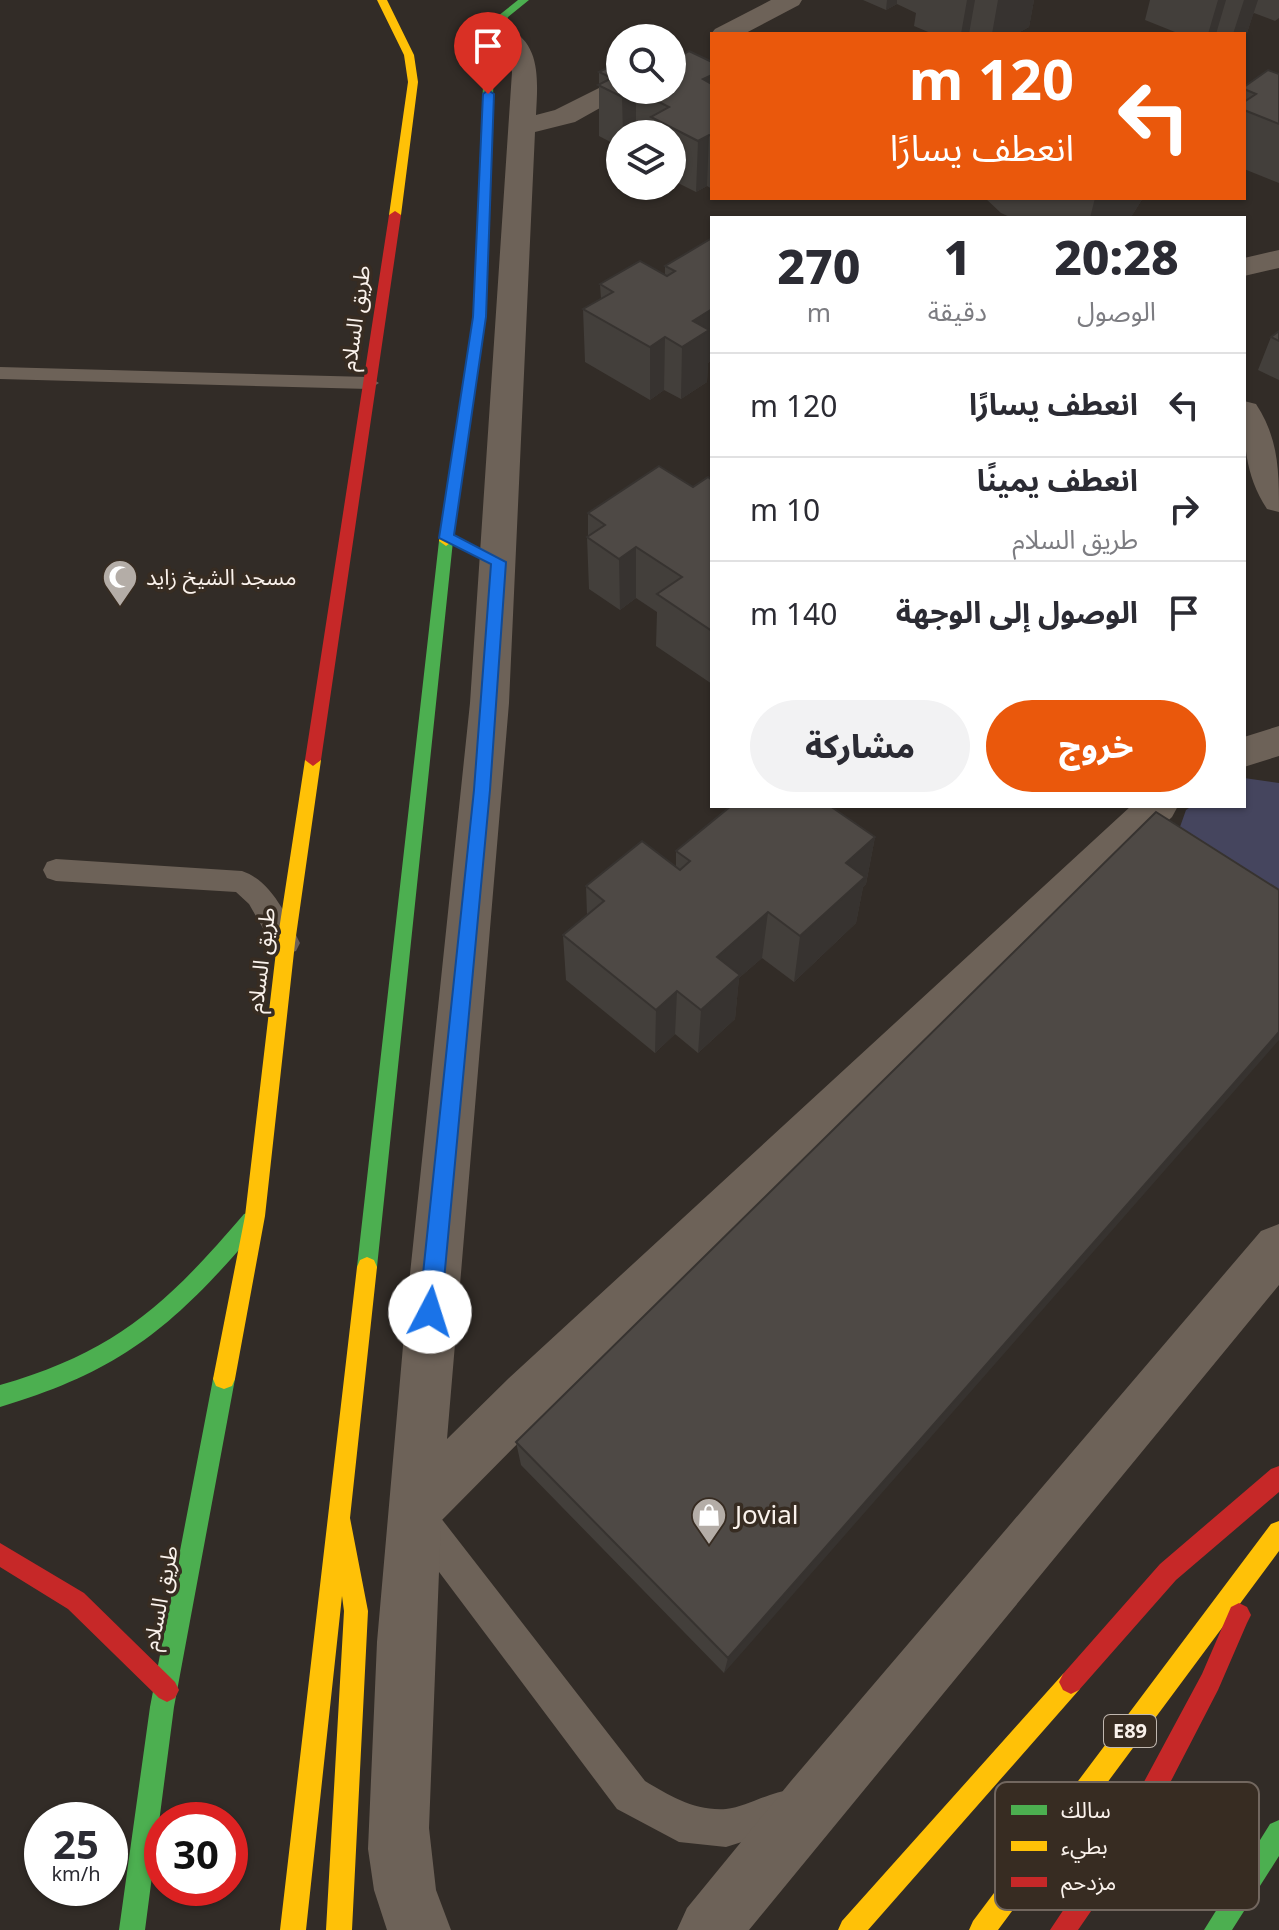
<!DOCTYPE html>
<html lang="ar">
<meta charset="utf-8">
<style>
body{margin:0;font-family:"Noto Sans","Noto Sans Arabic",sans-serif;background:#f2f2f3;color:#2b2b33;direction:rtl;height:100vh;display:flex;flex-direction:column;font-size:30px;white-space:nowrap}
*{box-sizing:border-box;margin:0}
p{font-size:26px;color:#7c7c81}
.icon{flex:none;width:44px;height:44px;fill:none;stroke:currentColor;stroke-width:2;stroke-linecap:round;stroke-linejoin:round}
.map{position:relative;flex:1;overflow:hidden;direction:ltr}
.details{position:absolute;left:710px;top:216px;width:536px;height:592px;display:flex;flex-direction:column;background:#fff;border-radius:0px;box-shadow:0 2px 6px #0004;direction:rtl}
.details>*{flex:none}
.top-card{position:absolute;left:710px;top:32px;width:536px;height:168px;border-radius:0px;box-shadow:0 2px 6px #0004;direction:rtl;background:#ea580c;color:#fff;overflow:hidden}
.fabs{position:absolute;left:606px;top:24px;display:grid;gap:16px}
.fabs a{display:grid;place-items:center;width:80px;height:80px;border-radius:50%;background:#fff;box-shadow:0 2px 6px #0004;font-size:40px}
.speed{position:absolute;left:24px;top:1802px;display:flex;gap:16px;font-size:40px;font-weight:700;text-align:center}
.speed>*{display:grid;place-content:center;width:104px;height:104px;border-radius:50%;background:#fff;box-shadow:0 2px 6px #0004;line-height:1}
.speed small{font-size:20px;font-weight:400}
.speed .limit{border:12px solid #d22;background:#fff;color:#111}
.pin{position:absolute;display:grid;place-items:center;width:68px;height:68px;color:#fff;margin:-82px -34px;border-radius:50% 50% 50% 0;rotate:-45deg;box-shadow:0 0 8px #0007}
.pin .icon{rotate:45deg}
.me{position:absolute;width:88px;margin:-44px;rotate:5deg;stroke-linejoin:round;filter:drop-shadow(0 0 6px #0008)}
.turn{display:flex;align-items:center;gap:28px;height:168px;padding:0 40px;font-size:36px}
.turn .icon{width:104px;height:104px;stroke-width:2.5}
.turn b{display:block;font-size:56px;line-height:68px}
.eta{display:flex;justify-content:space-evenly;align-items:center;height:136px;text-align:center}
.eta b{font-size:48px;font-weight:800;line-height:56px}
.primary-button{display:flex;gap:16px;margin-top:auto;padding:16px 40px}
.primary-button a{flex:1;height:92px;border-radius:48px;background:#ea580c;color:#fff;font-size:32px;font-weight:800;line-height:92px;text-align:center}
.primary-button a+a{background:#f2f2f3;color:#2b2b33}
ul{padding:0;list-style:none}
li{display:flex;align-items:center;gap:24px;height:104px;padding:0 40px;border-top:2px solid #e1e1e2}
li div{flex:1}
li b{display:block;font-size:30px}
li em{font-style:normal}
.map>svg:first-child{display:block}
</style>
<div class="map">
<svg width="1279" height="1930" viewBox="0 0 1279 1930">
<rect width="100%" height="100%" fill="#322c27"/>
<path fill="#45455e" d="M1244,778L1279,783V927L1175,841L1186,810L1192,806H1244Z"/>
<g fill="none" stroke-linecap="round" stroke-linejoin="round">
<path fill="#6d6258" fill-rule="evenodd" d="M0,367L369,377L379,383L369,389L0,379Z
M56,859L242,871C272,881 287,917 300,943L296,951L286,954L276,951L249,904L236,892L56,881L47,878L43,870L47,862Z
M418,1499L430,1504L645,1781C670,1796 694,1811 726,1809C754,1806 781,1782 809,1793L814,1807L809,1821L726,1847L679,1842L617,1809L406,1528L401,1516L406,1504Z"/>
<path fill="#6d6258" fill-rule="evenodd" d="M771,0H802L799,5L744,34H711L715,29Z
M496,24C542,36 538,77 536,115L555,110L611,82L620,80V90H632L575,122L535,132L509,703L447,1439L509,1378L1131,806H1178L1172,817L547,1414L441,1521L429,1828L436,1890L451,1930H387L374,1890L368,1849L377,1642L406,1312L470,703L512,72L505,49L483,32L487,27Z
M1279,250V268L1244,276V258Z
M1244,401L1256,404C1279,439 1279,472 1279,512L1267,509C1244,473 1244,442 1244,401Z
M1279,726V756L1244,767V737Z
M1279,1224V1285L749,1930H677L687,1908L791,1781L1261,1231Z"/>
<path fill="#4caf50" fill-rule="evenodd" d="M518,0H529L508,17L494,62L490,202L484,206L478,202L484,62L498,16Z
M446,536L453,541L377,1267L374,1274L367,1277L360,1274L357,1267L439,541Z
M251,1212L258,1214L261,1221L258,1228C176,1324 124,1370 0,1407V1385C116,1352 167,1304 244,1214Z
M224,1369L232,1372L235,1379L174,1707L145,1930H119L150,1707L213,1379L216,1372Z
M1279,1820V1856L1232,1930H1204L1270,1824Z"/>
<path fill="#ffc107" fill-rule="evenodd" d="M377,0H387L414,55L418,82L401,215L395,219L389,215L408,82L404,55Z
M484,198L490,202L485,317L453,541L446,546L439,541L473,317L478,202Z
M313,754L321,760L295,943L265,1216L235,1379L232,1386L224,1389L216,1386L213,1379L245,1216L277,943L305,760Z
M367,1257L374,1260L377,1267L350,1518L368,1611L352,1930H326L344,1611L342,1596L306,1930H280L357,1267L360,1260Z
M1279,1521V1551L998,1930H969L973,1921L1271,1524Z
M1071,1670L1079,1674L1083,1682L1079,1690L868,1930H838L842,1921L1063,1674Z"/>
<path fill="#c62828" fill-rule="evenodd" d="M395,211L401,215L321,760L313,766L305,760L389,215Z
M1279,1466V1492L1176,1580L1079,1690L1071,1694L1063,1690L1059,1682L1063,1674L1160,1564L1271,1469Z
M0,1543L84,1593L175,1682L179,1690L175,1698L167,1702L159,1698L68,1609L0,1567Z
M1239,1603L1247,1607L1251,1615L1247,1623L1218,1690L1142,1837L1078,1930H1050L1124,1819L1202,1674L1231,1607Z"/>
</g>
<path fill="#433f3b" d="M863,0H1034L1029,27L1016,34H933L914,26L916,13L897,4L886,10Z
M1150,0H1279V18L1275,21L1254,13L1253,14L1247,33L1244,35L1180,34L1145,20Z
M712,62V189L707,186L696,192L672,180V134H620V147L599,136V72Z
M1279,74V183L1244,169V87Z
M985,198H1143L1131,217L1128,218H1012L1001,213Z
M712,238V360L708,363L707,382L681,399L664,390L650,400L585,362L583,309L601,299L600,284L665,274V266Z
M1279,331V380L1258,370L1271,337Z
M712,480V684L656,646L657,612L636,598L620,610L589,589L587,537L588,536V513L693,487Z
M1156,812L724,1673L521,1465L516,1442Z
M875,837L866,884L863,887L856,923L794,982L762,958L739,978L735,1019L698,1053L675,1034L655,1053L566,980L563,935L587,915L586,886L676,867V851Z"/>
<path fill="#373330" d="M887,0H897V4L886,10Z
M967,0H975L969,34H961Z
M998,0H1034L1029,27L1016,34H992Z
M1218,0H1226L1216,34H1208Z
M1244,0H1258L1247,33L1244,35L1233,34Z
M712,75V125L703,79Z
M636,90V134H623L622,97Z
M709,135L707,186L696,192L698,141Z
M1095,198H1143L1131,217L1128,218H1090Z
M712,309V360L708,363L707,382L681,399L682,347L693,321Z
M665,337L664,390L650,400V347Z
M636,547V598L620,610L619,559Z
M875,837L866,884L863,887L856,923L794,982L800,936L846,863Z
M768,912L762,958L739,978L735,1019L698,1053L701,1010L717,957Z
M677,991L675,1034L655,1053L656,1010Z
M1279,1032V1040L724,1673L728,1658Z"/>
<path fill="#4e4945" stroke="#373330" stroke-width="2" d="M689,51L712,62V75L703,79L710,83L712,82V136L709,135L698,141L651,117L669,107L636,90L622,97L598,85L612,78L599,72L620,61V90H672V54L678,57Z
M1268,70L1279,74V124L1244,110V102L1256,94L1244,89V87Z
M712,238V309L693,321L709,330L682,347L665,337L650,347L583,309L613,292L600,284L640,261L667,276L675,271L665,266Z
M1279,331V341L1271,337Z
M659,466L693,487L708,477L712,480V631L657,594L682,577L636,547L619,559L587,537L605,525L588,513Z
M731,806H830L875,837L846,863L865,877L800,936L768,912L717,957L740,975L701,1010L677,991L656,1010L563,935L604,901L586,886L642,841L680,870L690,861L676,851Z
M1156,812L1279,890V1032L728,1658L516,1442Z"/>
<path fill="#1a73e8" stroke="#114b97" stroke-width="2" d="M488,90L494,94L486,317L454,535L506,562L490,790L441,1312L437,1319L430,1322L423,1319L419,1312L474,790L491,564L439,538L473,317L483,94Z"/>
<defs>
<g id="mosque-pin" transform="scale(1.8)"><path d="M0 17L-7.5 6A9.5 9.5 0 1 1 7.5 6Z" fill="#b4ada7" stroke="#372c22"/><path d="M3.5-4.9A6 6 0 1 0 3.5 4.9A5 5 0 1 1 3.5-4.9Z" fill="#fff"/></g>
<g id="shop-pin" transform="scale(1.8)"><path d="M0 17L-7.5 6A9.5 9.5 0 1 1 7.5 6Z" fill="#b4ada7" stroke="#372c22"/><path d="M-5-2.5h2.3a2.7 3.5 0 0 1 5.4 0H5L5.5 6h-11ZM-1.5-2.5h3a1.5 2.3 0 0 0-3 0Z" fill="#fff"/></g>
</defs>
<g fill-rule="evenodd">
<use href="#mosque-pin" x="120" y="577"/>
<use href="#shop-pin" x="709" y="1515"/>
</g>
<g text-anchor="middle" stroke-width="7" stroke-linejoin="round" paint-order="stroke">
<rect fill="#372c22" stroke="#c0b7af" stroke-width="2" x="1104" y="1715" width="52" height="32" rx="6"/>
<g font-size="20" font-weight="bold" fill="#faf2ec">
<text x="1130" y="1738">E89</text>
</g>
<g font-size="22" fill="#faf2ec" stroke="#372c22">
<text transform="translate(355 318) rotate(-82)" y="8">طريق السلام</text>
<text transform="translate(261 960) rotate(-83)" y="8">طريق السلام</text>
<text transform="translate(160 1598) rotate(-79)" y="8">طريق السلام</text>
</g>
<g font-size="22" fill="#faf2ec" stroke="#372c22" text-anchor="start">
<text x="146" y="585">مسجد الشيخ زايد</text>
</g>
<g font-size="26" fill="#faf2ec" stroke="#372c22" text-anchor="start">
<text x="735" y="1524">Jovial</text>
</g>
</g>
<rect x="995" y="1782" width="264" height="128" rx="12" fill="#372c22" stroke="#72675f" stroke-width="2"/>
<rect x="1011" y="1805" width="36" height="10" fill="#4caf50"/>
<rect x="1011" y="1841" width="36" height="10" fill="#ffc107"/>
<rect x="1011" y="1877" width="36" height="10" fill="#c62828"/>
<g font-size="22" fill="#faf2ec">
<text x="1061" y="1818">سالك</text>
<text x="1061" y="1854">بطيء</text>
<text x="1061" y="1890">مزدحم</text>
</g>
</svg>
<div class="fabs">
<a><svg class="icon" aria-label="search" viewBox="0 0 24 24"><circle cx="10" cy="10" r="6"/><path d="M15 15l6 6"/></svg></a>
<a><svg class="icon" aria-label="layers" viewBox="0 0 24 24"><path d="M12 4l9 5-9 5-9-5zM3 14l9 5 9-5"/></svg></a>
</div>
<div class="speed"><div>25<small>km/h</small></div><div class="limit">30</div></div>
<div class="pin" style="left:488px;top:94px;background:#d93025"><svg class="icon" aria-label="arrive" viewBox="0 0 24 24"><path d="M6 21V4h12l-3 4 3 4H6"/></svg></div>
<svg class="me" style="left:430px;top:1312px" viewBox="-20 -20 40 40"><circle r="19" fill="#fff"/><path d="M0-13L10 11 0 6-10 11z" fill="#1a73e8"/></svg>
<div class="top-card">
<div class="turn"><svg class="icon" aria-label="left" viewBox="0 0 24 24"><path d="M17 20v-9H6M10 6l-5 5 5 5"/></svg><div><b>120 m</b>انعطف يسارًا</div></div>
</div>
<section class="details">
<div class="eta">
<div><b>20:28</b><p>الوصول</p></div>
<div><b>1</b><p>دقيقة</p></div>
<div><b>270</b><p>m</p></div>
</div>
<ul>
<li><svg class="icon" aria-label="left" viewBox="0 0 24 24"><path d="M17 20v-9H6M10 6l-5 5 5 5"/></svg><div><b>انعطف يسارًا</b></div><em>120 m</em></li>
<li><svg class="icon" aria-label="right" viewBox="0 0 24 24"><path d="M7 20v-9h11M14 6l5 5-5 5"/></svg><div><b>انعطف يمينًا</b><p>طريق السلام</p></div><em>10 m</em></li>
<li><svg class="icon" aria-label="arrive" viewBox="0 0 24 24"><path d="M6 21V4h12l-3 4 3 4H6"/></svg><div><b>الوصول إلى الوجهة</b></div><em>140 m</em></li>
</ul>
<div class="primary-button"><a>خروج</a><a>مشاركة</a></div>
</section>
</div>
